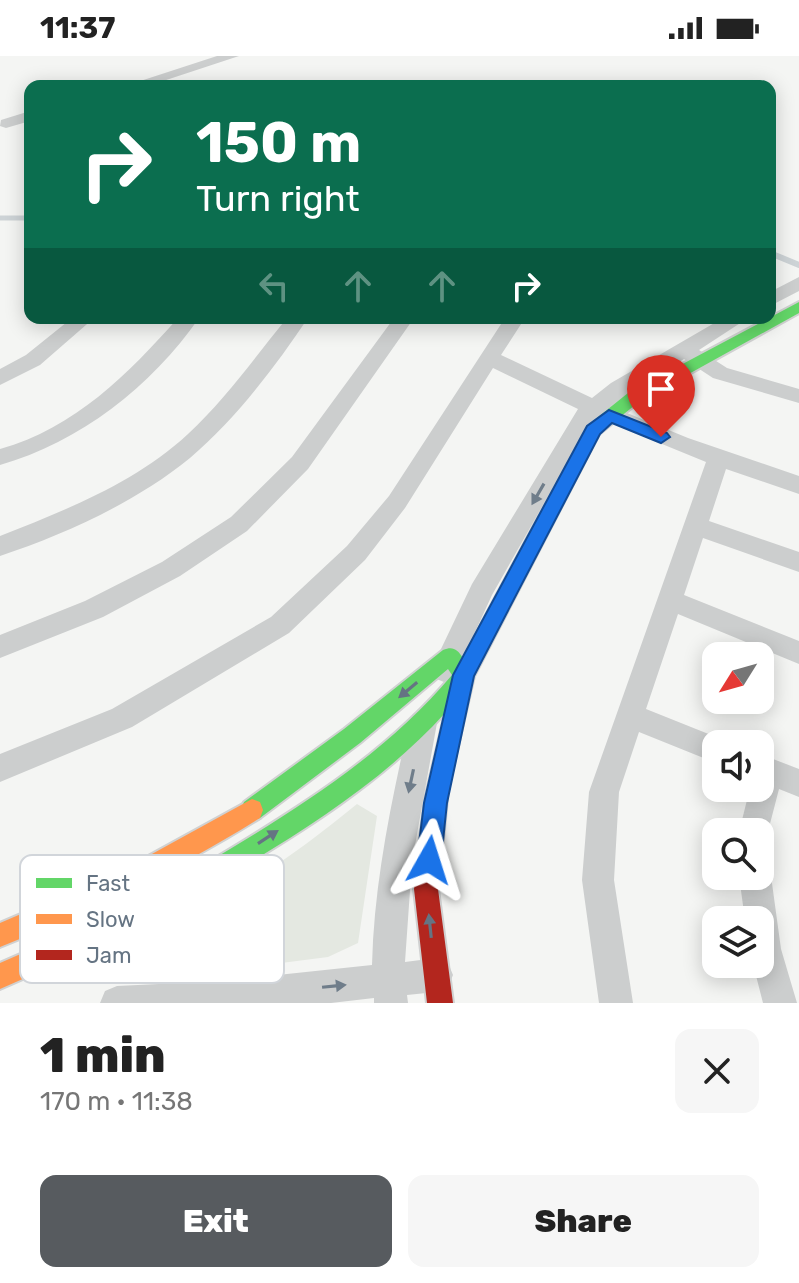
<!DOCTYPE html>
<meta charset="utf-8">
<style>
body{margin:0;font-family:Rubik,sans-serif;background:#f6f6f6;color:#222;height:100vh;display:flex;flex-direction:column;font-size:30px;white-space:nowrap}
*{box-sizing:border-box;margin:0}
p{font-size:26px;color:#767676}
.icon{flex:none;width:44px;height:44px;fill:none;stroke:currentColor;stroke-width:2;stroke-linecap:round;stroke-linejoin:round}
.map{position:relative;height:947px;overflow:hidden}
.sheet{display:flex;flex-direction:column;background:#fff;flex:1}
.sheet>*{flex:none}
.banner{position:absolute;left:24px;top:24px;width:752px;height:244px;border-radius:16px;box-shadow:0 4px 20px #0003;background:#0b6e4f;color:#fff;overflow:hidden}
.needle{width:52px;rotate:233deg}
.tools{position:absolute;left:702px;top:586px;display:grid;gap:16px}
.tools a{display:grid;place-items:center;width:72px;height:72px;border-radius:16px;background:#fff;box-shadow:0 4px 20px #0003;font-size:40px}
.pin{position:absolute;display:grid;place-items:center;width:68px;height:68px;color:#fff;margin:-82px -34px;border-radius:50% 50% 50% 0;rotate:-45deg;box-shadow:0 0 8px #0007}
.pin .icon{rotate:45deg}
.me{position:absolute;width:88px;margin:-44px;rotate:6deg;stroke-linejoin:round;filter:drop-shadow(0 0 6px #0008)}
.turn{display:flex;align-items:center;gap:28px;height:168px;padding:0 40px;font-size:36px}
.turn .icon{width:104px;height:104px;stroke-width:2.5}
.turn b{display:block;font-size:56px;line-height:68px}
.lanes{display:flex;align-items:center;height:76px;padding:0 40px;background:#0003;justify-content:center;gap:40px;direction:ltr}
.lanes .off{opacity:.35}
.round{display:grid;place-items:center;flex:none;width:84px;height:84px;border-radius:16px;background:#f6f6f6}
.head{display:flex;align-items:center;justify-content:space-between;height:136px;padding:0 40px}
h1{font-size:48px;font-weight:800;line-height:60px}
.cta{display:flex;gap:16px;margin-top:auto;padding:16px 40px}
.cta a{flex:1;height:92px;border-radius:16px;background:#575b5f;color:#fff;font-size:32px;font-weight:800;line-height:92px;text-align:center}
.cta a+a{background:#f6f6f6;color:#222}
.status{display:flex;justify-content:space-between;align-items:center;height:56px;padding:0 40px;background:#fff;direction:ltr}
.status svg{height:22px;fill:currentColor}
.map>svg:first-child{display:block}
</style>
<div class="status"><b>11:37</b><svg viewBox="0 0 49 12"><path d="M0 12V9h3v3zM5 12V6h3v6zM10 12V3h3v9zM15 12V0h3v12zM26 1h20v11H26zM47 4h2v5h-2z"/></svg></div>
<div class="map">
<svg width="799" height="947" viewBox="0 0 799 947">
<rect width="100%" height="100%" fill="#f4f5f3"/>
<path fill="#e4e8e1" d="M357,748L377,760L358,887L328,901L133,926L111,919L110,903C142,879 180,867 214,848C265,819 312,785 357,748Z"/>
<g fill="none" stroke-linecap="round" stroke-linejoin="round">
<path stroke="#cdd3d6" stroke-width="5" d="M0,162H30"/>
<path stroke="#cdd3d6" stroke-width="6" d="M770,197L799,209"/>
<g stroke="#d0d1d1" stroke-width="4">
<path id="fast" d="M799,246V257L640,345L599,378L474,620L444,751L436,754L428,751L425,743L445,657C383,726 300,777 221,824L213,828L205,824L201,816L205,808C294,755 385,699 452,619L448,613L360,687L260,762L252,765L244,762L241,754L244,746L344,673L443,594C453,590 457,593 463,602L587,370L628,337Z"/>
</g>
<g stroke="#d0d1d1" stroke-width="4">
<path id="slow" d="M252,743L260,746L263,754L260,762C177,814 91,855 0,891V867L121,815Z
M213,804L221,808L225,816L221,824L107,886L0,933V907L89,868Z"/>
</g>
<g stroke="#d0d1d1" stroke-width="4">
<path id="jam" d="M436,732L444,735L447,743L438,833L453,947H427L414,833L425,743L428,735Z"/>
</g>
<path fill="#cccece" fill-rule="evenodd" d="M217,0H239L148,30H125Z
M30,55V65L6,72L0,70L1,64Z
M799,221V235L770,250V236Z
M72,262H94L40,309L0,329V313L26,299Z
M178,262H199C151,331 80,386 0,409V393C75,372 128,318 178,262Z
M287,262H308C275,311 235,364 190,402C136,446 66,478 0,500V480C66,454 135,427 188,378C225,344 255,301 287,262Z
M394,262H414L308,413L247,475L180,520L103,561L0,602V579L85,545L162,506L231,461L292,401Z
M505,262H525L501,299L592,342L611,327L723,262H748L699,294L727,312L799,333V347L713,322L684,303L610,350L688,382L799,420V438L726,413L709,465L799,496V516L703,482L684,539L799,585V608L678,558L646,653L726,685L728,688H716V707L639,676L619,736L614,824L633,947H599L582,824L589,736L706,406L596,361L590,366L492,539L454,622L444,626L434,622L431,614L472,528L578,353L493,312L405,452L365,504L289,577L132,671L0,726V698L112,653L271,561L347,490L389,440Z
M423,654L433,658L437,667L412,806L405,906L436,902L448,907L453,919L448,931L436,936L407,939L408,947H374V942L331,947H100L105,935L117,930L221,925L372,909C374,827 391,747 409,667L413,658Z
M760,698L799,713V741L779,733L765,787L760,788V776H739L750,732H760Z
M760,806L766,809L771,820L781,893L797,947H763L753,908H760V864H745L739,820H760Z"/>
<use href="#fast" fill="#63d668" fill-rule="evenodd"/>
<use href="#slow" fill="#ff974d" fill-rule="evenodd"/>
<use href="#jam" fill="#b3261e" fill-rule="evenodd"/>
</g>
<defs><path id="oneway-solid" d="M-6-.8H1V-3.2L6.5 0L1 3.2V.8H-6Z" transform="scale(2)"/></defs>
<g fill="#6f7d8a">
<use href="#oneway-solid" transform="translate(538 438) rotate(120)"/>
<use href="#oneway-solid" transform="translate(411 725) rotate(102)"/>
<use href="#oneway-solid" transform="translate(334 930) rotate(-6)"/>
</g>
<g fill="#657483">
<use href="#oneway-solid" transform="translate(408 634) rotate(140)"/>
<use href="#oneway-solid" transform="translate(268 781) rotate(-33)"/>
<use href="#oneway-solid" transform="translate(430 870) rotate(-96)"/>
</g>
<path fill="#1a73e8" stroke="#114b97" stroke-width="2" d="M609,354L667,377L670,381L661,387L612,367L600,378L474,620L447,747L441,804L437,812L429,816L421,812L417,804L424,747L453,619L587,370Z"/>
<rect x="20" y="799" width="264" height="128" rx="12" fill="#fff" stroke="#d1d5da" stroke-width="2"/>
<rect x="36" y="822" width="36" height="10" fill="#63d668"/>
<rect x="36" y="858" width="36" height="10" fill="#ff974d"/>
<rect x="36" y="894" width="36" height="10" fill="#b3261e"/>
<g font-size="22" fill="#657483">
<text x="86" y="835">Fast</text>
<text x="86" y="871">Slow</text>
<text x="86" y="907">Jam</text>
</g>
</svg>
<div class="tools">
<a><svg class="needle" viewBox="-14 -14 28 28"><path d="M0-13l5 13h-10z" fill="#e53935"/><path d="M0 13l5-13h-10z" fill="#767676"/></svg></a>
<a><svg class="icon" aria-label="sound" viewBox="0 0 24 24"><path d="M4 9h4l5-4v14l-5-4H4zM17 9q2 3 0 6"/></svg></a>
<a><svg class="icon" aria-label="search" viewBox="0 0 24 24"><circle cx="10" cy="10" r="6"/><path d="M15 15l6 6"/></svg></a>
<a><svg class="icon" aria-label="layers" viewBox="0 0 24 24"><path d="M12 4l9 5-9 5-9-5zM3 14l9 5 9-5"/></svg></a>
</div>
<div class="pin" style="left:661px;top:381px;background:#d93025"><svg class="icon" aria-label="arrive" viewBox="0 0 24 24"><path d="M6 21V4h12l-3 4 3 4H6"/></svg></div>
<svg class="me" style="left:429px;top:804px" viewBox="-20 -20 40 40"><path d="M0-17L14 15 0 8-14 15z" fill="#1a73e8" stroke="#fff" stroke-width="4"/></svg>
<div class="banner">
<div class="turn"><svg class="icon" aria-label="right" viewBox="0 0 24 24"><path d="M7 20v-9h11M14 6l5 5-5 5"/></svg><div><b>150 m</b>Turn right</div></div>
<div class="lanes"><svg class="icon off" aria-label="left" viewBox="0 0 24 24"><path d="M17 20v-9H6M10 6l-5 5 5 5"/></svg><svg class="icon off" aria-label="ahead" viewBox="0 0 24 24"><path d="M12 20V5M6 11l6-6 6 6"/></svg><svg class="icon off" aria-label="ahead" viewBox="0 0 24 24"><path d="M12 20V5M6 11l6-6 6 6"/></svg><svg class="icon" aria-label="right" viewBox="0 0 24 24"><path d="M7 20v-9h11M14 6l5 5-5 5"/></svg></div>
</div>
</div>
<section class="sheet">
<div class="head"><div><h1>1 min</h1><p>170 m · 11:38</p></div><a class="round"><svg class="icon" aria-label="close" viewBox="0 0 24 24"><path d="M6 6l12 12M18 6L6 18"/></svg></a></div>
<div class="cta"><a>Exit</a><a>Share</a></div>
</section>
